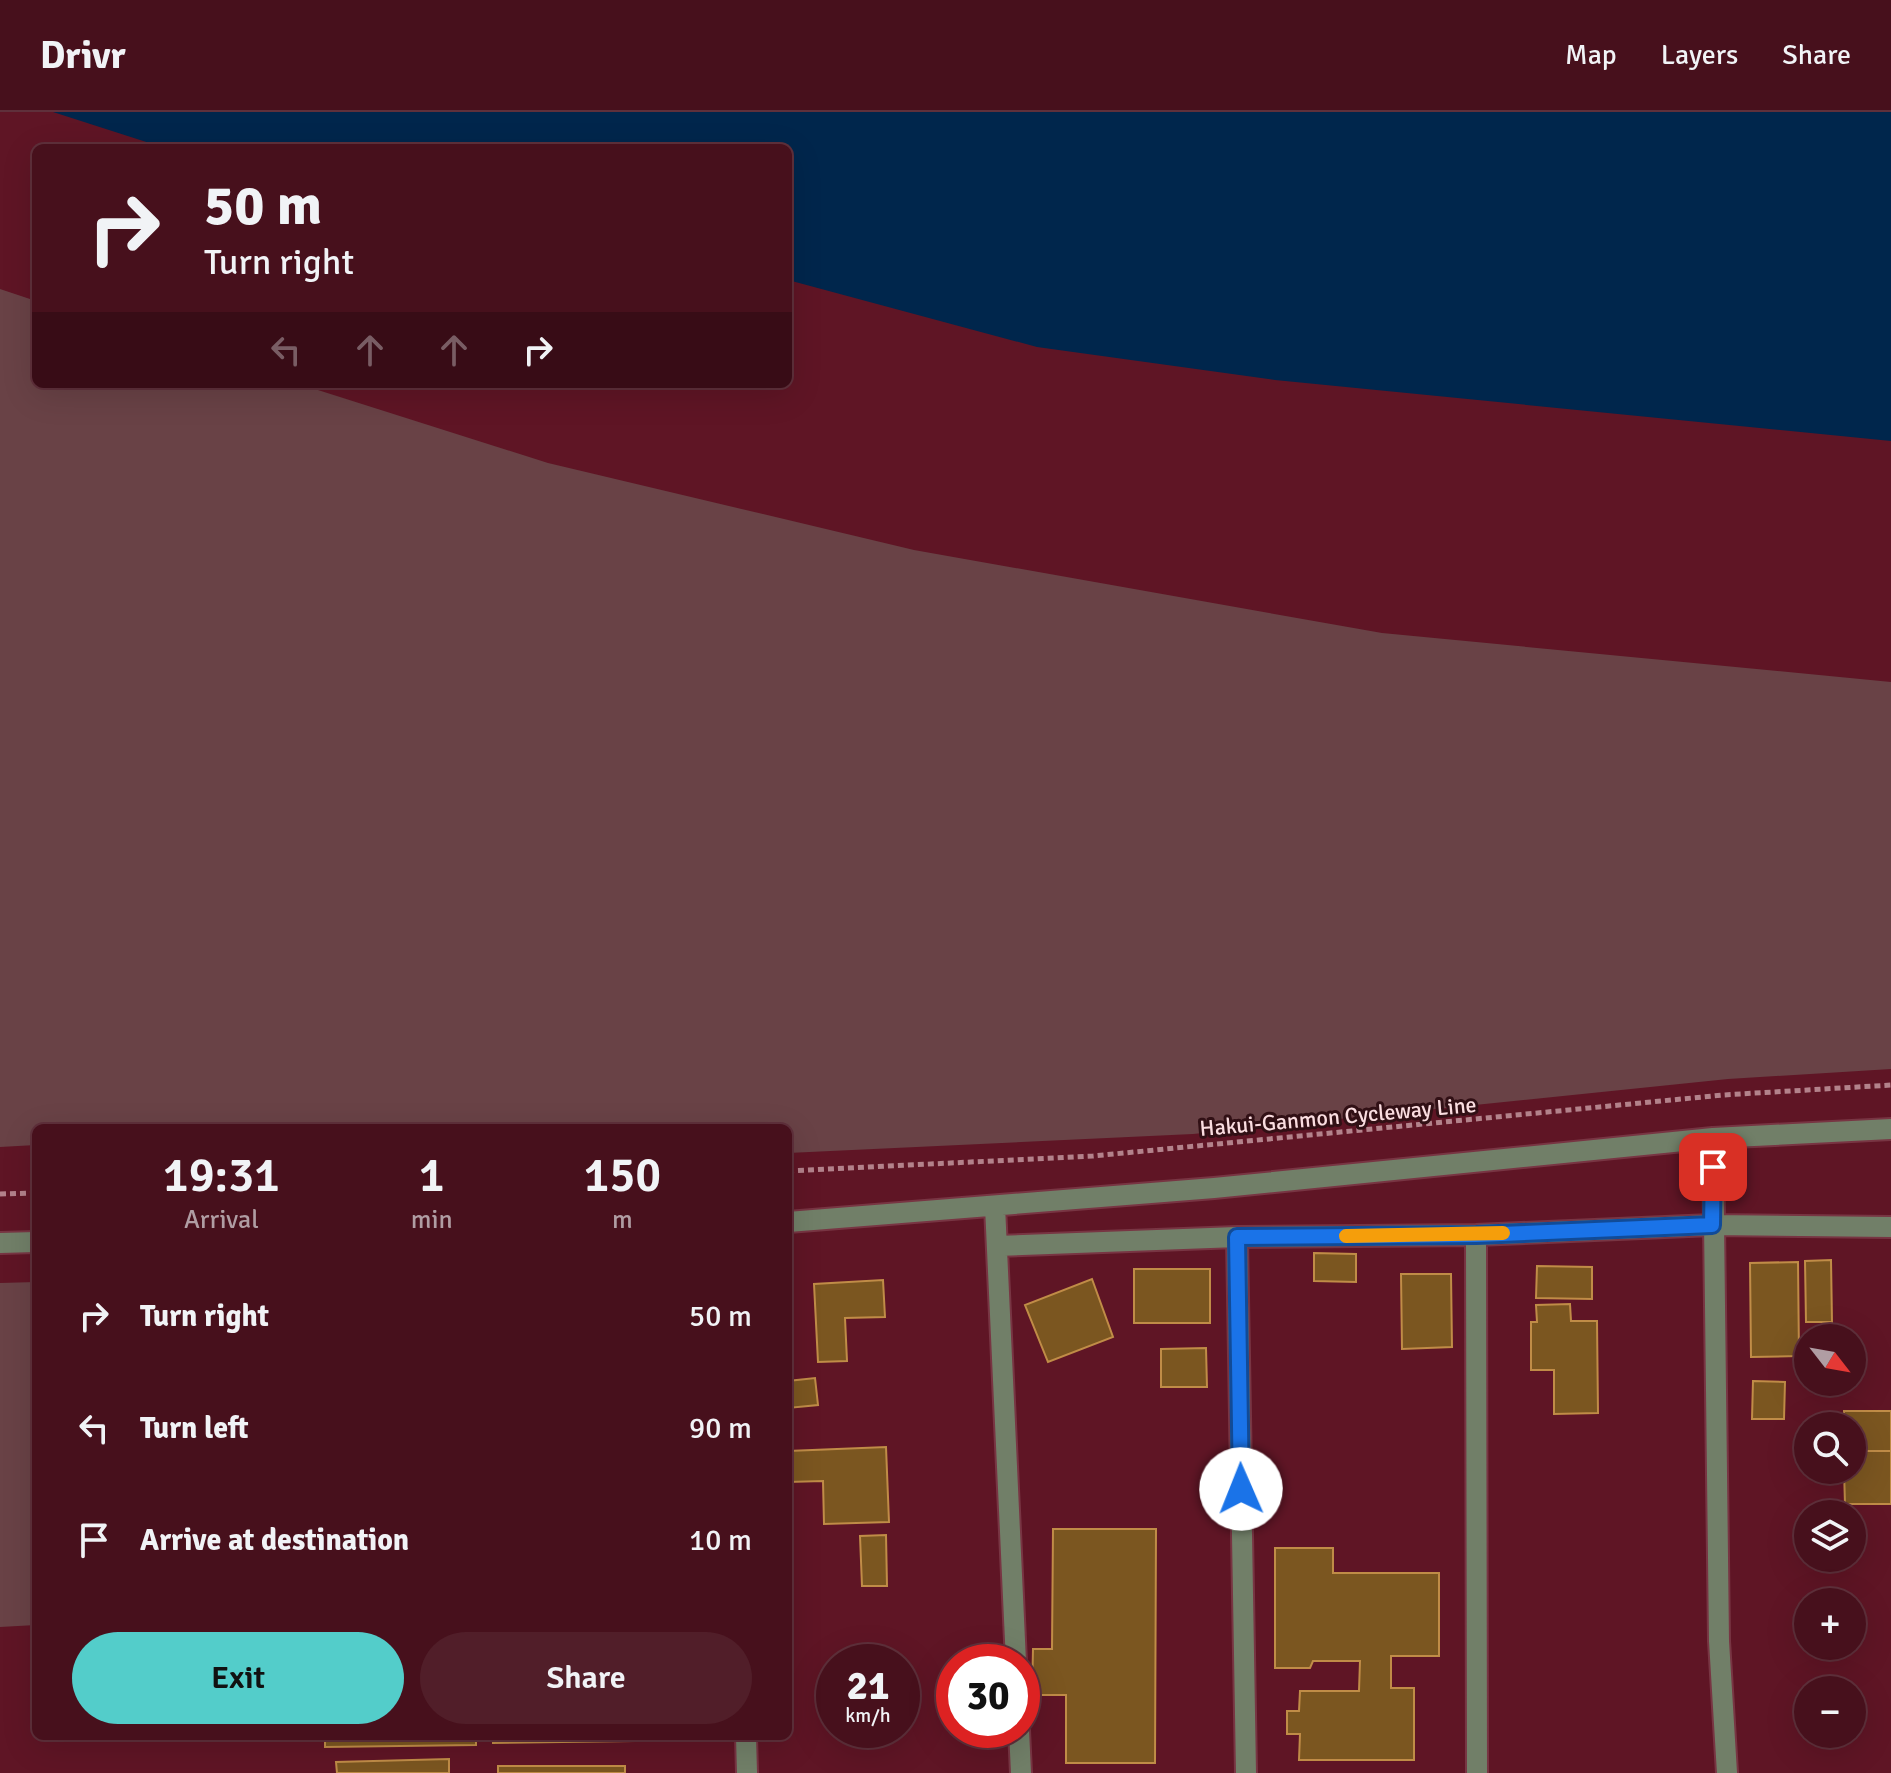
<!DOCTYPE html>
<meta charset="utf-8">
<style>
body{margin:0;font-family:Signika,sans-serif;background:#511e29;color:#f1f3f6;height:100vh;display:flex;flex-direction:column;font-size:30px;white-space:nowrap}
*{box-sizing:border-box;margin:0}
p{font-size:26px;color:#b09da3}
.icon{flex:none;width:44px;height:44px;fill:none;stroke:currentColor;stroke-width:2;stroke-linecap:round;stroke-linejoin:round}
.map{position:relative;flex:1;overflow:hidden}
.details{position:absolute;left:32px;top:1012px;width:760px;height:616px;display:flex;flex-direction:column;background:#47101c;border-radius:12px;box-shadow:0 8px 32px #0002,0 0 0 2px #5f303b}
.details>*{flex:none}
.top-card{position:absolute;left:32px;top:32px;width:760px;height:244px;border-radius:12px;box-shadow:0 8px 32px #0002,0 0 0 2px #5f303b;background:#47101c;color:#f1f3f6;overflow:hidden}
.needle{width:52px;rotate:121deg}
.controls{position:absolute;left:1794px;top:1212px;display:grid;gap:16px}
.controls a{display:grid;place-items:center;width:72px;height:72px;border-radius:50%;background:#47101c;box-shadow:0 8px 32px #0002,0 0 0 2px #5f303b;font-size:40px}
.speed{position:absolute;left:816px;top:1532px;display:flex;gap:16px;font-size:40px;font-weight:700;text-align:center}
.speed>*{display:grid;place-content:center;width:104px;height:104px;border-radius:50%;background:#47101c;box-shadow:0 8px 32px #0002,0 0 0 2px #5f303b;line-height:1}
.speed small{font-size:20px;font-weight:400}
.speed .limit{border:12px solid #d22;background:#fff;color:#111}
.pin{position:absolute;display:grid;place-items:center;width:68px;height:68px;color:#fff;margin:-34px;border-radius:16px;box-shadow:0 4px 12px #0006}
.me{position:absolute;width:88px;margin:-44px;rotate:359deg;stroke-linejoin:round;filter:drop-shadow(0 0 6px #0008)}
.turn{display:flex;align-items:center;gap:28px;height:168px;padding:0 40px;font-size:36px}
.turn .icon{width:104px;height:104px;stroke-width:2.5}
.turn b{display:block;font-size:56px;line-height:68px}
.lanes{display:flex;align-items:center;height:76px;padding:0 40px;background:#0003;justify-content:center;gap:40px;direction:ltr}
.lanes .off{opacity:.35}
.eta{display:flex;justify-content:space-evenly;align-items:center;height:136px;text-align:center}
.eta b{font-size:48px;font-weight:600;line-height:56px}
.button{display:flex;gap:16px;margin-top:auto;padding:16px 40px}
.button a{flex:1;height:92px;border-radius:48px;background:#53cdca;color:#111;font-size:32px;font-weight:600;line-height:92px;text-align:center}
.button a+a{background:#511e29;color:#f1f3f6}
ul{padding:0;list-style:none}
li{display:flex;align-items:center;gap:24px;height:112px;padding:0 40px}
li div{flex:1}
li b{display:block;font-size:30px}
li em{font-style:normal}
header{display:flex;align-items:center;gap:48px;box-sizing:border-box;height:112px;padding:0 40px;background:#47101c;border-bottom:2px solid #5f303b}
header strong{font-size:38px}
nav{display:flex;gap:44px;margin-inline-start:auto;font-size:28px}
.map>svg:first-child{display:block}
</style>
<header>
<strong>Drivr</strong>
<nav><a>Map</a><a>Layers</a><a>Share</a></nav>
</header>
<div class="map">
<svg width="1891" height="1661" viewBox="0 0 1891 1661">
<rect width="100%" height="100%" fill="#5f1525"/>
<path fill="#694246" d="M0,177L36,189V272H299L548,351L914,438L1382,521L1891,570V957L1728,967L1193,1022L788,1041V1016H36V1033L0,1035Z
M0,1171L36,1170V1513L0,1515Z"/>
<path fill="#00264c" d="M53,0H1891V329L1275,268L1037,235L788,168V36H165Z"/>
<path fill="#7b5620" stroke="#c08c47" stroke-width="2" d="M1314,1141L1356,1142V1170L1314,1169Z
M1831,1148L1832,1210H1806L1805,1149Z
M1798,1150L1799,1244L1751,1245L1750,1151Z
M1537,1154L1592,1155V1187L1536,1186Z
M1134,1157H1210V1211H1134Z
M1401,1162H1451L1452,1235L1402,1237Z
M1092,1167L1113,1225L1048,1250L1025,1193Z
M883,1168L885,1205L845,1206L847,1249L818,1250L814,1172Z
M1570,1192L1571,1209H1597L1598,1301L1554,1302V1258H1531V1210H1537L1536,1193Z
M1206,1236L1207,1275H1161V1237Z
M815,1266L818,1293L788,1296V1269Z
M1753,1269L1785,1270L1784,1307H1752Z
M1844,1299H1891V1339H1852V1314H1844Z
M886,1335L889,1410L824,1412L823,1369L788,1370V1339Z
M1852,1339H1891V1392H1845L1844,1358H1852Z
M1053,1417H1156L1155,1651H1066V1583H1032L1033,1537H1052Z
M886,1423L887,1474H862L860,1424Z
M1275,1436H1333V1461H1439V1544H1391V1576H1414V1648H1299L1300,1622H1287V1599H1299L1300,1579H1359L1360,1549H1313L1310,1556H1275Z
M325,1624H476V1633L325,1635Z
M493,1624H707V1628L493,1631Z
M449,1647V1661H337L336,1650Z
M498,1654H625V1661H498Z"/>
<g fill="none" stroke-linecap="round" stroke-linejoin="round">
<g stroke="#783543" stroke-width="24">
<path id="minor" d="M1713,1026L1719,1529L1727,1661
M995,1094L1016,1550
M788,1110L1214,1076L1713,1026L1891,1017
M1476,1123L1477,1661
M1237,1125L1246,1661
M0,1131L36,1130
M997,1134L1237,1125L1476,1123L1712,1113L1891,1115
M1019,1618L1021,1661
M746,1624L747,1661"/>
</g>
<path stroke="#b3828b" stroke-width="5" stroke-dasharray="6 4" stroke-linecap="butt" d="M788,1059L1093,1044L1723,983L1891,973
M0,1082L36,1081"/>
<use href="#minor" stroke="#717f68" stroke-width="20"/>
</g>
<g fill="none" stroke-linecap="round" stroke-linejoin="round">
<g stroke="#114b97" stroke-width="20">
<path id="route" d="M1241,1377L1237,1125L1476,1123L1712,1113L1713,1055"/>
</g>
<use href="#route" stroke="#1a73e8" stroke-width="14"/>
<path stroke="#f59e0b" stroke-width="14" d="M1346,1124L1503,1121"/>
</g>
<g text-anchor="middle" stroke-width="6" stroke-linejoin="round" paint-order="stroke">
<g font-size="22" fill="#fadde0" stroke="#311015">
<text transform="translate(1338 1004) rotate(-5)" y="8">Hakui-Ganmon Cycleway Line</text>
</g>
</g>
</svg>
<div class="controls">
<a><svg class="needle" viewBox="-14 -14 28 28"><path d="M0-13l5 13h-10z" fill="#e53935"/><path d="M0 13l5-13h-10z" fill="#b09da3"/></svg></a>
<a><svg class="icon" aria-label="search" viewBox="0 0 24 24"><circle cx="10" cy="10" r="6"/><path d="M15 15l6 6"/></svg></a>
<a><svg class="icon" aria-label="layers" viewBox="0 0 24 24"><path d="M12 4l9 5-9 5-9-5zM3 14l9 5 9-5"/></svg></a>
<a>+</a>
<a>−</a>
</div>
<div class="speed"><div>21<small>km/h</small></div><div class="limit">30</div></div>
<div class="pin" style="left:1713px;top:1055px;background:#d93025"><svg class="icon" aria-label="arrive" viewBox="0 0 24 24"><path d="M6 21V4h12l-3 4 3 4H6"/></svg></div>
<svg class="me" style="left:1241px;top:1377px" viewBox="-20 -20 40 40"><circle r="19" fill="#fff"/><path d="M0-13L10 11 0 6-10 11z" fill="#1a73e8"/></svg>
<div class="top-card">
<div class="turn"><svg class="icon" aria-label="right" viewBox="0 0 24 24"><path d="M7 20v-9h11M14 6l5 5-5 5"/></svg><div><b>50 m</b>Turn right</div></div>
<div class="lanes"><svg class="icon off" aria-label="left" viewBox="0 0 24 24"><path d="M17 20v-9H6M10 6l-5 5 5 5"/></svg><svg class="icon off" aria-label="ahead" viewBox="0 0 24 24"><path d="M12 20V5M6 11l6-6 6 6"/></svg><svg class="icon off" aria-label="ahead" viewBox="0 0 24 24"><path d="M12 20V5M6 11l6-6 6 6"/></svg><svg class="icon" aria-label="right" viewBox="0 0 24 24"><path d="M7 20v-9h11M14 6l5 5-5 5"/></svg></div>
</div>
<section class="details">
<div class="eta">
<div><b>19:31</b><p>Arrival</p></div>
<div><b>1</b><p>min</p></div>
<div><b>150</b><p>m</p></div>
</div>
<ul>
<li><svg class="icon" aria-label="right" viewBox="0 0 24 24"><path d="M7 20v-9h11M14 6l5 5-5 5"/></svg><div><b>Turn right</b></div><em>50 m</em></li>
<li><svg class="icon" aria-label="left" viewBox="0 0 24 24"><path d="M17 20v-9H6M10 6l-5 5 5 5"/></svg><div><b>Turn left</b></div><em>90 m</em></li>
<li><svg class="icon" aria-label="arrive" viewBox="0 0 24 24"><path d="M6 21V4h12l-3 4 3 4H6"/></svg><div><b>Arrive at destination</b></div><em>10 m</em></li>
</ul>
<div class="button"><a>Exit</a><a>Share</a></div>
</section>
</div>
